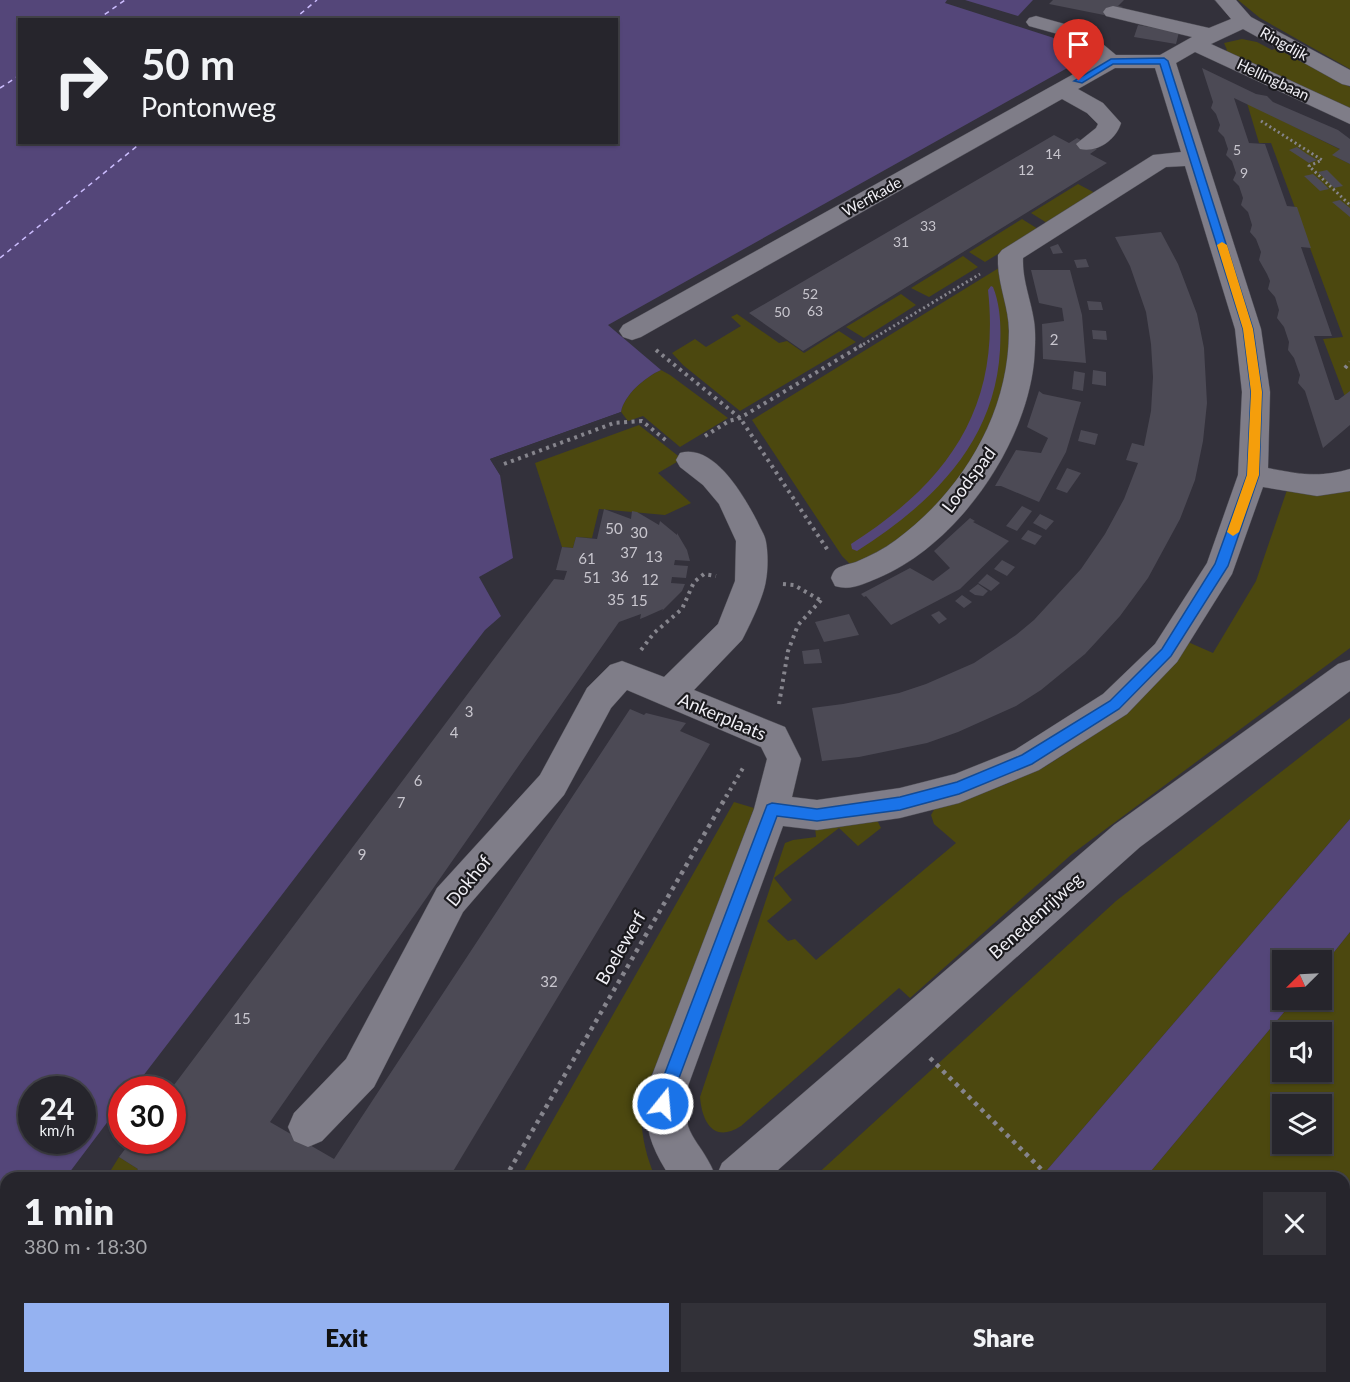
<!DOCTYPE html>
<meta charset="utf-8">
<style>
body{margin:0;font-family:Lato,sans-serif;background:#323138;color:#f1f3f6;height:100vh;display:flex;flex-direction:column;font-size:22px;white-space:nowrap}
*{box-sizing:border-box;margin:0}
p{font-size:20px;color:#a4a5a9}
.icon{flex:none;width:33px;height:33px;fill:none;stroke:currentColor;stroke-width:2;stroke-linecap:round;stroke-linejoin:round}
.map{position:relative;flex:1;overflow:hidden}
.side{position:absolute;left:0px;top:1172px;width:1350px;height:212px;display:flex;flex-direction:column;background:#26252c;border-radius:18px 18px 0 0;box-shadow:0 2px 4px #0004,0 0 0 2px #424248}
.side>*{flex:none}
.top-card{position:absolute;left:18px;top:18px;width:600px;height:126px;border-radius:0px;box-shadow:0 2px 4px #0004,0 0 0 2px #424248;background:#26252c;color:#f1f3f6;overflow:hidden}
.needle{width:39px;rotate:246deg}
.controls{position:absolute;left:1272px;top:950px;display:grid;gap:12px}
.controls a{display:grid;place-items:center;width:60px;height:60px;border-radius:0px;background:#26252c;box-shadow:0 2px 4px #0004,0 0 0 2px #424248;font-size:30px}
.speed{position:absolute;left:18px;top:1076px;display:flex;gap:12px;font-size:30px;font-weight:700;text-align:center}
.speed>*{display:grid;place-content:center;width:78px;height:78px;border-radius:50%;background:#26252c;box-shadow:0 2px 4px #0004,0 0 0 2px #424248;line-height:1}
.speed small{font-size:15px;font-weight:400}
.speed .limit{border:9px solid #d22;background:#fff;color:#111}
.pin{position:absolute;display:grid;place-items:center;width:51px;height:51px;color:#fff;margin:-62px -26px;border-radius:50% 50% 50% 0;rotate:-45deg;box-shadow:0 0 6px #0007}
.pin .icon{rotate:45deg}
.me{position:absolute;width:66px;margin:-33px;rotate:17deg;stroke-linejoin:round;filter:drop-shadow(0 0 4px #0008)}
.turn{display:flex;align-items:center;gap:21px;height:126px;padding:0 24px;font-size:27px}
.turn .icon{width:78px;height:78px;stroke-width:2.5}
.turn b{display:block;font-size:42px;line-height:51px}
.round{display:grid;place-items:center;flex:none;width:63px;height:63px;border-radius:0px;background:#323138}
.summary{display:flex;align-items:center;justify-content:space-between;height:102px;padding:0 24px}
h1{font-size:36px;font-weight:800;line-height:45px}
.button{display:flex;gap:12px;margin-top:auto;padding:12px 24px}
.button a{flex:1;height:69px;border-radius:0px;background:#95b2f1;color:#111;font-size:24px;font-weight:800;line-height:69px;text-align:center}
.button a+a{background:#323138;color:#f1f3f6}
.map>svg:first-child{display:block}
</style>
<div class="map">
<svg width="1350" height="1382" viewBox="0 0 1350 1382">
<rect width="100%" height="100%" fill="#33313b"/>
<path fill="#4c480f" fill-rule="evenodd" d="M1238,0H1350V69L1260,18Z
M1242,39L1257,42L1272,50L1277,48L1350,87V111L1224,52L1227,50L1224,43Z
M1247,103L1343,151L1336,157L1350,164V399L1347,402L1323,339L1343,337L1271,143H1259Z
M1078,184L1095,193L1047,223L1031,213Z
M1022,219L1038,229L985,262L969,252Z
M963,256L978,267L929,297L911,288Z
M1002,266L1010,296L1012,358L990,433L922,530L857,564L849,563L842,556L752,420Z
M901,294L916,305L864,338L846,327Z
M737,314L779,343L787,341L804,353L839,331L856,342L740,411L683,365L672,353L695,339L706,347L741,326L731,317Z
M661,370L670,375L728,418L680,447L643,416L628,421L621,412C624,395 645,377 661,370Z
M639,425L682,459L658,473L691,503L665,515L599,509L592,538L576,537L573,548L562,547L535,463Z
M1287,490C1308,493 1329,496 1350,490V648L1072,854L910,998L899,988L741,1126C713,1144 702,1121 700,1097L785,843L793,840L816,837L815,827L877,820L881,828L858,846L839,828L774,878L792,900L767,921L788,941L795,939L816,960L956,843L934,824L931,815L935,808L1004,785L1046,766L1068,752L1112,723L1188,642L1213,653L1256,581Z
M1350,718V819L1041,1177L813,1178L1116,901Z
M734,802L754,808L663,1054C658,1064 651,1074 647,1084C636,1114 643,1149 655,1177L520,1178Z
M1350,932V1200L1344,1216V1178L1146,1177L1295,999H1322V967ZM1282,1032H1322V1071H1282ZM1282,1104H1322V1143H1282Z
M119,1157L138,1169L131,1177L106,1178Z
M6,1325V1377H211L205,1382H0V1334Z
M306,1377H467L463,1382H290Z
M596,1377H877L873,1382H590Z
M1068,1377H1293V1382H1075Z"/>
<path fill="#544679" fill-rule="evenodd" d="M0,0H947L945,3L1057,39L1078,62L608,325L661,370C645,377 624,395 621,412L490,459L500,475L513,558L479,577L501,616L485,630L133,1089H122L121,1104L66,1177L6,1178V1257L0,1265ZM20,20H616V142H20ZM32,1089H82V1140H32Z
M965,0H1033L1018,16Z
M991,286L993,287C1001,307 1001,329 1000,350C995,443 931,504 857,551L852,549L851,544C948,482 1001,408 988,290Z
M1350,819V932L1322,967V960H1282V999H1295L1146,1177H1041Z
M877,1377H1068L1075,1382H873Z"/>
<path fill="#33313b" d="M621,412L623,415L495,461L503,474L500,475L490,459Z"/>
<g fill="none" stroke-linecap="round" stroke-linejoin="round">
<path stroke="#cbbcfd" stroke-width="1.5" stroke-dasharray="5 4.5" stroke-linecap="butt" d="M97,20L125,0
M293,20L317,0
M0,88L20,75
M0,258L142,142"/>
</g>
<path fill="#4c4a55" d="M1053,0H1124L1118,6L1123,7L1109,16L1049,4Z
M1138,25L1179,32L1176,44L1134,37Z
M1202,68L1256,94L1267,96L1273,102L1338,130L1350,139V164L1332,155L1340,149L1234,98L1249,143L1265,144L1287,206L1297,207L1311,248L1301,247L1332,336H1314L1335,400H1338L1350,391V425L1323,448L1305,391L1298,383L1300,375L1294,358L1288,350L1289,342L1284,327L1277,318L1279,310L1275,297L1268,289L1270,281L1267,274L1259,260L1261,252L1256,239L1250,232L1252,225L1248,212L1241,205L1243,198L1239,186L1233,180L1236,173L1232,161L1226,155L1228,149L1224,137L1218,131L1220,125L1216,114L1211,108L1213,102Z
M1054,135L1069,143L1077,138L1097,149L1090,154L1107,163L803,351L749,313Z
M1297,147L1307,154L1317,160L1309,163L1289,150Z
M1327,170L1343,186L1334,188L1318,172Z
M1313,174L1321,181L1329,189L1320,191L1304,176Z
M1340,200L1350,208V217L1332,202Z
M1161,232L1178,264L1197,314L1204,348L1207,403L1203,441L1195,480L1180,519L1148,578L1120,616L1085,654L1041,690L1016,706L958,732L927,743L859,757L822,761L812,708L843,704L899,693L926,684L974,663L1016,635L1034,620L1081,569L1105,534L1124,499L1138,463L1126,460L1132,443L1144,446L1151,411L1153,377L1151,344L1146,312L1130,266L1115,237Z
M1058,244L1063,253L1053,254L1050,247Z
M1086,259L1089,267L1077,268L1074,260Z
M1031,270H1070L1082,315L1086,363L1043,359L1042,324L1064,321L1062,308L1039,303Z
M1087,301L1101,302L1103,310H1089Z
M1092,330L1106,331L1107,340L1093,339Z
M1093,370L1106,372V386L1092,384Z
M1074,371L1085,373L1083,391L1072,389Z
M1039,391L1043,394L1081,402L1066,452L1039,502L1001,486H995L1016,450L1041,453L1048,438L1027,427Z
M1081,430L1098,434L1095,445L1078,441Z
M1067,468L1081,473L1067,493L1056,489Z
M1022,506L1032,511L1017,531L1006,526Z
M604,509L631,519L632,511L637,512L659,525L660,521L677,535V533L687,550L690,561L675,560L674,565L688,566L686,578L672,577L671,583L685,584L682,591L662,611L663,609L645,617L640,619L641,614L619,622L270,1122L334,1159L630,709L644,715L646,713L686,723L680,731L710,744L449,1178H131L138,1169L119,1157L132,1140H172V1089H171L554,579L564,580L567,571L556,570L562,547L573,548L576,537L597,539Z
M1040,514L1054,521L1046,530L1033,523Z
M970,518L975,521L973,522L1009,541L960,589L891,625L866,596L864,597L861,594L910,568L933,581L950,568L934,551Z
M1028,530L1042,536L1035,545L1021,539Z
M1002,560L1015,567L1007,576L994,569Z
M987,574L1000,583L991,591L978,583Z
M978,584L988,591L983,596L975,595L969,591Z
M962,595L972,602L964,608L955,601Z
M939,611L947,619L939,624L931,615Z
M849,614L859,635L824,642L815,622Z
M819,649L822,663L804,664L802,651Z"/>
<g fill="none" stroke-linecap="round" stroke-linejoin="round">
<g stroke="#4e4d55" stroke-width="1">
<path id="minor" d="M1215,0H1236L1251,17L1350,70V86L1342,84L1243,29L1211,44L1350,108V124L1195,52L1176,63L1261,329L1270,392L1268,468C1299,474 1319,478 1350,469V491L1317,496L1263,487L1232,574L1177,662L1127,714L1039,770L959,803L900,818L817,830L783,826L688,1086C678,1137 700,1136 716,1177L722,1163L1114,825L1338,664L1350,660V691L1140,847L769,1178H671C651,1149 641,1121 648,1086L754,809L767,759L761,747L627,690L611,708L564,795L463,912L374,1087L322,1141L308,1147L294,1141L288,1127L294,1113L346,1059L437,888L540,775L587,688L610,665L622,661L664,677L718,624L735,581L736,541L719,504L703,485L680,467L676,460L680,453C714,443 744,496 757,521C760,528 765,535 766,542C768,553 768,569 766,580C764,596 750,625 742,640L694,690L785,727L801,759L792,797L817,800L900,788L955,774L1015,750L1103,694L1155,644L1207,563L1238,475L1242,392L1235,329L1185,166L1166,167L1023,258C1022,280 1031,300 1034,321C1036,334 1035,349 1034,362C1025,447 957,545 878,578C863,584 851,591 835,586L831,578C832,575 833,572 835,570C839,566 850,564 856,562C870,556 884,549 896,540C961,492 1009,415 1009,331C1009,309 999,287 998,264V255L1002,250L1153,155L1181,152L1155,68H1115L1078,89L1103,103L1121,123C1116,140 1097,153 1080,149L1076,144L1096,128L1098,124L1087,113L1062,99L641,337L632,340L623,337L619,331L623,325L1097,61L1072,38L1029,26L1026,22L1029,18L1036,16L1086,30L1116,55H1160L1192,37L1106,16L1103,12L1106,8L1113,6L1209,28L1231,19Z
M1350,1233V1290L1344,1293V1236Z
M494,1377H544L542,1382H492Z
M1288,1377H1334L1333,1382H1287Z"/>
</g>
<path stroke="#86858d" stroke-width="3" stroke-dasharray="2 3" stroke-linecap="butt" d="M1261,121L1322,160L1309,166L1350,205
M859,347L980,274"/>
<path stroke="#86858d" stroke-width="4" stroke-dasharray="3 4.5" stroke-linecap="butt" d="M656,350L740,418L829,552
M1345,368L1350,362
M705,436L729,421L740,418L862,345
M504,464L614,423L642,421L668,442
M783,584L794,585L820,600
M641,650L654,633L682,609L694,582L704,574L716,576
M779,704L788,651L798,625L823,598
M726,797L743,768"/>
<path stroke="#86858d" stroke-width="4.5" stroke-dasharray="4 5" stroke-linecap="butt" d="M930,1058L1050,1178
M505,1178L727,795
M258,1382L265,1377
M570,1382L576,1377"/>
<use href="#minor" fill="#7f7d88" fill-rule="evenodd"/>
</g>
<path fill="#1a73e8" stroke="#114b97" stroke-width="1.5" d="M1111,59L1164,58L1168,61L1253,329L1262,392L1259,475L1228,566L1171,656L1119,709L1032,764L959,794L900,810L817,821L777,816L676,1086L669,1110L663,1113L657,1110L655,1104L660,1086L767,805L772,803L817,809L900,797L957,782L1022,755L1110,701L1162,649L1215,564L1247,475L1251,392L1243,329L1160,64H1113L1082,83L1074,81Z"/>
<path fill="#f59e0b" d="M1222,242L1227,245L1253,329L1262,392L1259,475L1239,532L1233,536L1227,532L1247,475L1251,392L1243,329L1217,245Z"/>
<g text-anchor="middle" stroke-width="4.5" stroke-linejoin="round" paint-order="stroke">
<g font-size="14" fill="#c8c6ce">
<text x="1237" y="155">5</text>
<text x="1053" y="159">14</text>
<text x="1026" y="175">12</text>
<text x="1244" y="178">9</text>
<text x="928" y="231">33</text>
<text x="901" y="247">31</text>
<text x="810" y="299">52</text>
<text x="815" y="316">63</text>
<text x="782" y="317">50</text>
</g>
<g font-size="15" fill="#f1f0f6" stroke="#1b1a1e">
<text transform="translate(1284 44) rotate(29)" y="5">Ringdijk</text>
<text transform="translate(1273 80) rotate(25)" y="5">Hellingbaan</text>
<text transform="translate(872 197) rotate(-29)" y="5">Werfkade</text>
</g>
<g font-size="15" fill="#c8c6ce">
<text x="1054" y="345">2</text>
<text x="614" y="534">50</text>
<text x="639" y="538">30</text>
<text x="629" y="558">37</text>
<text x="654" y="562">13</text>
<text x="587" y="564">61</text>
<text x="620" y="582">36</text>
<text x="592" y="583">51</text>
<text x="650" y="585">12</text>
<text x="616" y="605">35</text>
<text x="639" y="606">15</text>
<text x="469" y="717">3</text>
<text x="454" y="738">4</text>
<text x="418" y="786">6</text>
<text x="401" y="808">7</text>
<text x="362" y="860">9</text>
<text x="549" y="987">32</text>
<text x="242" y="1024">15</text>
</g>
<g font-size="18" fill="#f1f0f6" stroke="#1b1a1e">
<text transform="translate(969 480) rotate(-53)" y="6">Loodspad</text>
<text transform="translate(722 717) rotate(23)" y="6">Ankerplaats</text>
<text transform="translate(469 881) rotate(-51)" y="6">Dokhof</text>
<text transform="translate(1036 916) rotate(-42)" y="6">Benedenrijweg</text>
<text transform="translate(621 948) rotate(-60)" y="6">Boelewerf</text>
</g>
</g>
</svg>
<div class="controls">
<a><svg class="needle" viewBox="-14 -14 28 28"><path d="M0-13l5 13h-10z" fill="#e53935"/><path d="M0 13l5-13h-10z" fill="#a4a5a9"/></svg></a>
<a><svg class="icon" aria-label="sound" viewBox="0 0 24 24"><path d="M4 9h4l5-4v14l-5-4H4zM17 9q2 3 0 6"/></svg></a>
<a><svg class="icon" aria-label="layers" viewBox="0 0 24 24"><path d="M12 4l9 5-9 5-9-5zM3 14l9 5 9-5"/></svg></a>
</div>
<div class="speed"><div>24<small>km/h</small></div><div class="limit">30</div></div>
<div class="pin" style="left:1079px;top:81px;background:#d93025"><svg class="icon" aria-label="arrive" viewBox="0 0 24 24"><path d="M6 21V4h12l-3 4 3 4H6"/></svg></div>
<svg class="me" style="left:663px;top:1104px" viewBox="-20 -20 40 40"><circle r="17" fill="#1a73e8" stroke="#fff" stroke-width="3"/><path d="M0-11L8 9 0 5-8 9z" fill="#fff"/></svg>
<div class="top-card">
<div class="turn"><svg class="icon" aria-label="right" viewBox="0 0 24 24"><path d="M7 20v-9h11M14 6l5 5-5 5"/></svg><div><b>50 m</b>Pontonweg</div></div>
</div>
<section class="side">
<div class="summary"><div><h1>1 min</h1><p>380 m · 18:30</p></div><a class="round"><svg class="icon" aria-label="close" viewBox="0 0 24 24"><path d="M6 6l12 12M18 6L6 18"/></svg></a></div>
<div class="button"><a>Exit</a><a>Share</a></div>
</section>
</div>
